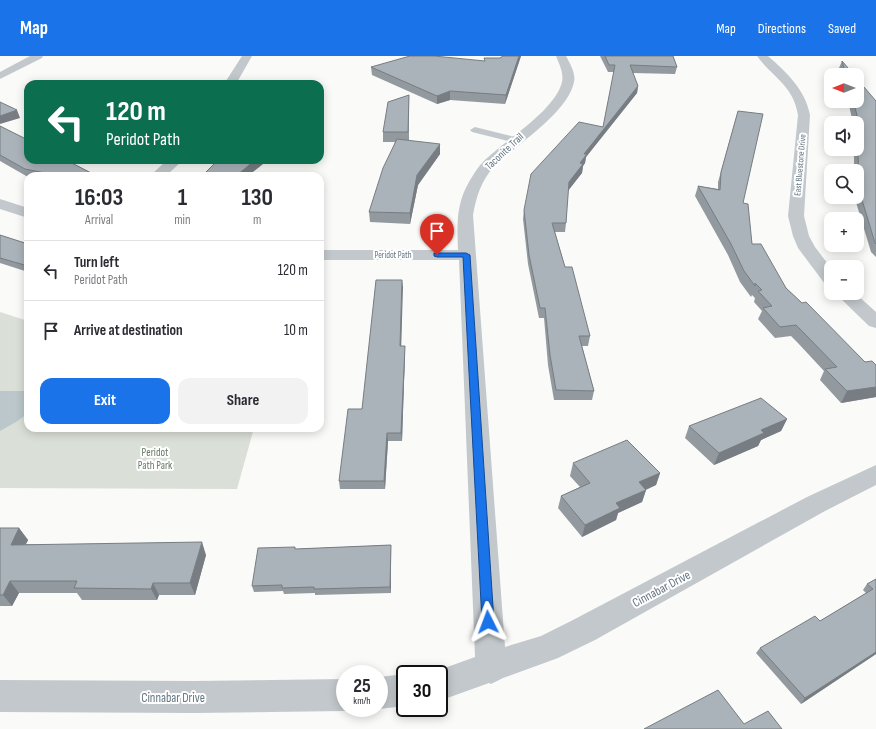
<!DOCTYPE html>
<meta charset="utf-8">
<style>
body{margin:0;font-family:"Sofia Sans Condensed",sans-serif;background:#f2f2f3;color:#2b2b33;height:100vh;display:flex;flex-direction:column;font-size:15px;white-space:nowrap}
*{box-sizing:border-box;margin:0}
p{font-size:13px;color:#7c7c81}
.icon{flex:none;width:22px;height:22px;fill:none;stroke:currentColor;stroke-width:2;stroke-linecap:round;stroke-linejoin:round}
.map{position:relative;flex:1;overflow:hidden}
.panel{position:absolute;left:24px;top:116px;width:300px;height:260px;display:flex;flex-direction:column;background:#fff;border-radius:12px;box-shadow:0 2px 10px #0003}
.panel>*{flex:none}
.hud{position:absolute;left:24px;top:24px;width:300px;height:84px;border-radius:12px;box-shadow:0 2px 10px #0003;background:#0b6e4f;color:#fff;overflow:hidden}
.needle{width:26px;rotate:270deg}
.fabs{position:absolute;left:824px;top:12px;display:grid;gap:8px}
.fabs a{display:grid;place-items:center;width:40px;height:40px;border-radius:8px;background:#fff;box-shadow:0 2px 10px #0003;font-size:20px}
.speed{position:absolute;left:336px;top:609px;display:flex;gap:8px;font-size:20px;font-weight:700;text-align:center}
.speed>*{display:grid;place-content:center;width:52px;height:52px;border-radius:50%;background:#fff;box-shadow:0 2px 10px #0003;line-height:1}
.speed small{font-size:10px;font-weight:400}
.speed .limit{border:2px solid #111;border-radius:6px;background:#fff;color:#111}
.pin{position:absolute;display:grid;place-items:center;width:34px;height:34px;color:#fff;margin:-41px -17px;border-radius:50% 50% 50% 0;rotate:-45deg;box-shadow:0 0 4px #0007}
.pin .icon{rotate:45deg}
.me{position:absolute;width:44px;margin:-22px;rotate:357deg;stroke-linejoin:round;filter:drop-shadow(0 0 3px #0008)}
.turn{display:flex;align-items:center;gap:14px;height:84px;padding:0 16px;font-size:18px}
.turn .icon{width:52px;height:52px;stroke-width:2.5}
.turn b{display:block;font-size:28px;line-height:34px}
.eta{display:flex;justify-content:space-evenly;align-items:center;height:68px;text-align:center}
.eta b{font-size:24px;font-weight:700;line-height:28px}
.button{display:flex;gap:8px;margin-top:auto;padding:8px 16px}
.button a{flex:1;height:46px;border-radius:12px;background:#1a73e8;color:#fff;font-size:16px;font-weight:700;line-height:46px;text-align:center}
.button a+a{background:#f2f2f3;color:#2b2b33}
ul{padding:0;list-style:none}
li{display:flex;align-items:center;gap:12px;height:60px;padding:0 16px;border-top:1px solid #e1e1e2}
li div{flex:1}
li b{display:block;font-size:15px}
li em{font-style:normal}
header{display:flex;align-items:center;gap:24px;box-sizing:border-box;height:56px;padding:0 20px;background:#1a73e8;color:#fff}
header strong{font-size:19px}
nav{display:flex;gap:22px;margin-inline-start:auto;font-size:14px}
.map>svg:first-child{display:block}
</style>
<header>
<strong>Map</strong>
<nav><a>Map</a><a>Directions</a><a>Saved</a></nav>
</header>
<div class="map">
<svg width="876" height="673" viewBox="0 0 876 673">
<rect width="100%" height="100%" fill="#fafaf8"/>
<path fill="#dadfd7" d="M0,256L28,265V372H254L237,433L0,432Z"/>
<path fill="#bbc7cb" d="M0,335H28V357L16,366L0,375Z"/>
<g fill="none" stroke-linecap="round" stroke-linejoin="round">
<path fill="#c3c8cc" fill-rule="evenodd" d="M475,71L519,82L521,84L516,87L472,76L470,74Z"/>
<path fill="#c3c8cc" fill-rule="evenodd" d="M30,0H43L42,2L0,23V16Z
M242,0H252L236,28H224Z
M556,0H566C570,8 576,17 574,26C568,57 514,90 493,112C481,125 476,142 473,159L505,591L541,580L573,564L807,441L876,409V429L825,455L595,584L558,602L503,622L491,628L489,627L439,645V618H428L475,601L459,204H320V194H458C457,169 456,148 469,126C473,119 478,111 483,106C504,85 555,55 562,26C564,17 559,8 556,0Z
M757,0H768C787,17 805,33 810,59L804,160L809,180L815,191L831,212V229L825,228L798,192L793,180L788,160L798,59C793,29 773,22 757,0Z
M167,104H183L166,120H150Z
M0,143L28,152V162L0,153Z
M835,237H855L876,256V272L869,270Z
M405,618V650L379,653L377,652H379V621Z
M345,623V652H352L345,655L194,657L0,656V624L194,625Z"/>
</g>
<path fill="#929a9f" d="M503,0H521L505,48L450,44L437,48L372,19L371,11L484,5L500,2Z
M600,0H673L677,11L675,18L633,17L638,30L637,37L586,101L585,107L583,110L582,117L568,134L566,167L565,176H555L565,211L590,280L588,290H582L594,335L592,344H554L548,309L544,262H539L528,208L523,163L524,154L603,71L614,16H608Z
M842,5L854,19H841L839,12Z
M409,39V85L440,98L418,129L410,168L370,166L369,156L395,86H383V76Z
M848,45L876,46V201L871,196L855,143V141H857V115H854V93H857V67H853Z
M738,55L743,147L752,188L786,232L865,306L876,309V341L841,347L820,324L824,315L797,286L791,280L775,282L758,263L762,255L754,246L755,242L752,239L751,241L740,226L728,199L695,140L698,130L718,133V126Z
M0,70L97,120H28V121L0,105Z
M0,179L28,188V216L0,207Z
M402,224L401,290L405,297L402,385H388L385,433H340L339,425Z
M787,363L781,375L761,384L758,390L714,409L685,382L689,370Z
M573,407L660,417L656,429L646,434L642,446L618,457L616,464L582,481L558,452L561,440L580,431L570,420Z
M0,472H19L28,484L26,488L206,499L195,539H159L157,544H82L77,537H19L12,550H0Z
M391,489V537L315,539V537L284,538L283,535L254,536L252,530L296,493Z
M876,523V598L801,648L756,597L760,592L820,565L866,537L863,534L867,528Z"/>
<path fill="#777d82" d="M519,0H521L505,48L506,39Z
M638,30L637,37L586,101L585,107L583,110L582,117L568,135L569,126L580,107L584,98Z
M450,35V44L437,48V40Z
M17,54L20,62L0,68V60Z
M440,88V98L418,129L410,168V157L417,119Z
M255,104H268L248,120H236Z
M402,224L403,231L401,297L400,290Z
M405,290V297L402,385L401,377Z
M876,331V341L841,347L847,335Z
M787,363L781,375L761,384L758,390L714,409L719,397L761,374Z
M387,377L388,385L385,433L384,425Z
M660,417L656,429L635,438L639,426Z
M646,434L642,446L618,457L616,464L582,481L585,469L616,447Z
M19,472L28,484L19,501L11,489Z
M202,486L206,499L195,539L190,527Z
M391,489V537L390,531Z
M10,525L19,537L12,550L3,539Z
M153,527L159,539L157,544L151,533Z
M876,596V598L801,648L805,642Z"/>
<path fill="#aab3b9" stroke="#777d82" d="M410,0H434L485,5L484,2H500L503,0H519L506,39L450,35L437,40L371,11Z
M605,0H673L677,11L630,9L638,30L584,98H587L580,107L583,108L569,126L566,167H552L565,211H572L590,280H579L594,335L556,334L550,299L545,252H540L529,199L524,154L531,118L579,66L603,71L615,9H609Z
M842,5L854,19H846Z
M857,23L876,45V188L875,187L859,134L857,59L853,45H857Z
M409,39L408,76H383L388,46Z
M0,46L17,54L0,60Z
M738,55L763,58L743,147L748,148L752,188H761L786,232L802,247L806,246L865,306L872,305L876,309V331L847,335L825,313L837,311L802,275L796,269L780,271L763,252L772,250L758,235L762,234L755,227V230L744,215L731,188L698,130L720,134L721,116Z
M0,70L28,84V104H66L97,120H60L25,113L0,99Z
M397,83L440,88L417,119L410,157L369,156L383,112Z
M218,104H255L236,120H202Z
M0,179L28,188V210L0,202Z
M376,224H402L400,290H405L401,377H387L384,425H339L348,353H362Z
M761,342L787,363L761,374L764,377L719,397L689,370Z
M627,384L660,417L639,426L646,434L616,447L620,452L585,469L561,440L590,427L573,407Z
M0,472H19L11,489L202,486L190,527H153L151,533L74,532L77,525H10L3,539H0Z
M391,489L390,531L314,533V531L282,532V529L252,530L258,492L295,491V493Z
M876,523V596L805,642L760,592L815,560L820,565L873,533L867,528Z
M718,634L744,668L768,655L782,673H644Z"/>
<path fill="#1a73e8" stroke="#114b97" d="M434,197H466L470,199L494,566L492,570L488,571L483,570L482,566L463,201H437L434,200Z"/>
<g text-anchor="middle" stroke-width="4" stroke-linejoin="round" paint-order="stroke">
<g font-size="9" fill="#657683" stroke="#fff">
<text transform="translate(800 109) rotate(-85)" y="3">East Bluestone Drive</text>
<text x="393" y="202">Peridot Path</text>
</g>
<g font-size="11" fill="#657683" stroke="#fff">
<text transform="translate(504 95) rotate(-43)" y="4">Taconite Trail</text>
</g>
<g font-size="11" fill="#687a64" stroke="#fff">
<text x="155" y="400">Peridot<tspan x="155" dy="13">Path Park</tspan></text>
</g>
<g font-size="13" fill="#657683" stroke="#fff">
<text transform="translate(661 532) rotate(-28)" y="5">Cinnabar Drive</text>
<text x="173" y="646">Cinnabar Drive</text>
</g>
</g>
</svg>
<div class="fabs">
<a><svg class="needle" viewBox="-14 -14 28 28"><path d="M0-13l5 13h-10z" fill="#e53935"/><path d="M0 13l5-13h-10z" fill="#7c7c81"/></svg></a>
<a><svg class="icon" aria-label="sound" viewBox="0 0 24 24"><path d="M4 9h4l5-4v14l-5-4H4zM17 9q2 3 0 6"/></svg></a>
<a><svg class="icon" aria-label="search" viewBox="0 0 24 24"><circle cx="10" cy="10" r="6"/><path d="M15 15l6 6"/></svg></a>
<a>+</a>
<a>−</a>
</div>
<div class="speed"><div>25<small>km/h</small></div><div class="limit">30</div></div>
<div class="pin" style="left:437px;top:199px;background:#d93025"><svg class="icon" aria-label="arrive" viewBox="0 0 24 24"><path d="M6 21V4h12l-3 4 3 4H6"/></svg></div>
<svg class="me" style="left:488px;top:566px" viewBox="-20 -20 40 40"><path d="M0-17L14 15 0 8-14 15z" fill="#1a73e8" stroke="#fff" stroke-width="4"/></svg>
<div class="hud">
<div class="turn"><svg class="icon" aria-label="left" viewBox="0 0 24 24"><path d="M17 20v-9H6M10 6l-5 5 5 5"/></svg><div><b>120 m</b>Peridot Path</div></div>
</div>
<section class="panel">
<div class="eta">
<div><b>16:03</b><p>Arrival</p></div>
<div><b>1</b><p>min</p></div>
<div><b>130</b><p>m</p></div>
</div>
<ul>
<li><svg class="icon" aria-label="left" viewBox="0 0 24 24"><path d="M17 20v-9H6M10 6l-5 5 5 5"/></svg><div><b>Turn left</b><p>Peridot Path</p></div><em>120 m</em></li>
<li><svg class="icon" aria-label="arrive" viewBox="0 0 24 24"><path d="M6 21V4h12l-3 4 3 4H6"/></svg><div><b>Arrive at destination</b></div><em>10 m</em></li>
</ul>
<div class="button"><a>Exit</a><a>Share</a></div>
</section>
</div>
